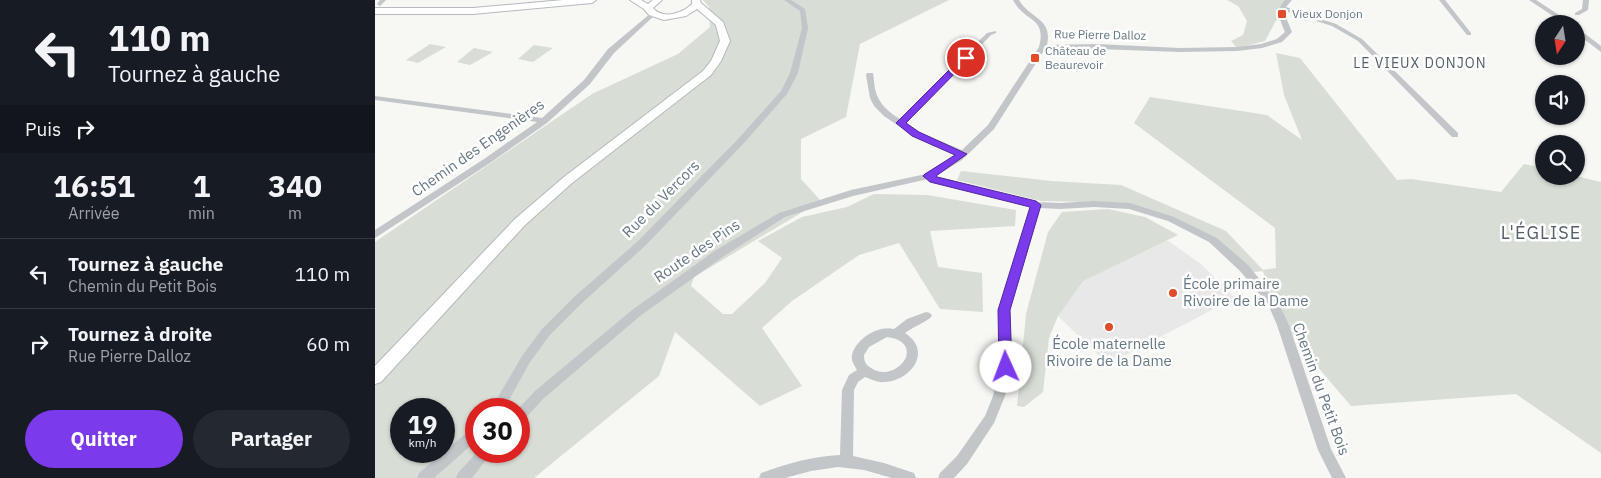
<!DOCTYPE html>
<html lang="fr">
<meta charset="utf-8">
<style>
body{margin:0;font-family:"IBM Plex Sans",sans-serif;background:#242831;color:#f1f3f6;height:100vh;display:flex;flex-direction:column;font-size:19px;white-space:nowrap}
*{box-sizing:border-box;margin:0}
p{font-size:16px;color:#9ea1a6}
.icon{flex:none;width:28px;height:28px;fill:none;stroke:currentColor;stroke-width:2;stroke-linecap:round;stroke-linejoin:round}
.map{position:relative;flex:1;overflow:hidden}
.sheet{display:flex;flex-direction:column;background:#171b24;width:375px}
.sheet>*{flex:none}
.guide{background:#171b24;color:#f1f3f6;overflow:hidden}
.needle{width:32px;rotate:192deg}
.controls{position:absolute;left:1160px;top:15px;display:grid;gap:10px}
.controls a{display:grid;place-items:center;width:50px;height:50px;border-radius:50%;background:#171b24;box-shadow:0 1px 4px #0004;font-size:25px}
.speed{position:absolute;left:15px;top:398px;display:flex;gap:10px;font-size:25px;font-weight:700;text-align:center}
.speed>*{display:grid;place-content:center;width:65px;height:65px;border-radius:50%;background:#171b24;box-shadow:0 1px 4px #0004;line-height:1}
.speed small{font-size:12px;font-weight:400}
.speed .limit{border:8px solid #d22;background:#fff;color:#111}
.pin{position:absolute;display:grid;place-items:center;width:42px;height:42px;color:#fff;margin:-21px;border:2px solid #fff;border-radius:50%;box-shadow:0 1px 5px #0007}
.me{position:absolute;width:55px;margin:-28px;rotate:358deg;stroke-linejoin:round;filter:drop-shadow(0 0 4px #0008)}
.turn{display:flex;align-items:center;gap:18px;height:105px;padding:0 25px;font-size:22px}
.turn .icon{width:65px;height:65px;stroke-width:2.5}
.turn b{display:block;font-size:35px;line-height:42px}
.then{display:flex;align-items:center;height:48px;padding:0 25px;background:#0003;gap:10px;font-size:19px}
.eta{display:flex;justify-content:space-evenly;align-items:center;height:85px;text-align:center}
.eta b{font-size:30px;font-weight:800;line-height:35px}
.button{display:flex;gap:10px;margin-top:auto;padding:10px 25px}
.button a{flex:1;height:58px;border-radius:30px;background:#7c3aed;color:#fff;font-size:20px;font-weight:800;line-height:58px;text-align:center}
.button a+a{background:#242831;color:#f1f3f6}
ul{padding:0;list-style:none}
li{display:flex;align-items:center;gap:15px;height:70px;padding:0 25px;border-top:1px solid #363941}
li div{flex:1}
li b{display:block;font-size:19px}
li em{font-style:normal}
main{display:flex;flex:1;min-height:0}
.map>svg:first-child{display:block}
</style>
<main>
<section class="sheet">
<div class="guide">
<div class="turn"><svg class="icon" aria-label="left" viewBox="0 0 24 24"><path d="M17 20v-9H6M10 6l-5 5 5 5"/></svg><div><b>110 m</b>Tournez à gauche</div></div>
<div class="then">Puis<svg class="icon" aria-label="right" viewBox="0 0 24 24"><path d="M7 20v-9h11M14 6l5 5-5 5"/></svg></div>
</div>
<div class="eta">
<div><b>16:51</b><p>Arrivée</p></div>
<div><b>1</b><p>min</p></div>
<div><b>340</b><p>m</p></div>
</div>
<ul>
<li><svg class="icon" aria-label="left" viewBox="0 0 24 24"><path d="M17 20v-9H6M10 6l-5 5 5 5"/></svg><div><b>Tournez à gauche</b><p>Chemin du Petit Bois</p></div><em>110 m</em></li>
<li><svg class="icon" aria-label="right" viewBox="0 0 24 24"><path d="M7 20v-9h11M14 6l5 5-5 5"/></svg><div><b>Tournez à droite</b><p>Rue Pierre Dalloz</p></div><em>60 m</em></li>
</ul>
<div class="button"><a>Quitter</a><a>Partager</a></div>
</section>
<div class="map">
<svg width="1226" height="478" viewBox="0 0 1226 478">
<rect width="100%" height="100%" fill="#f7f7f4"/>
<path fill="#e7e8e7" d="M779,231L826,264L860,298L733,364L683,316L692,280Z"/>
<path fill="#d8ded5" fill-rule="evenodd" d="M328,0H574L485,44L471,117L426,139V179L446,201L319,277L316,286L348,314H357L390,283L407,258L383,241L427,217L472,207L499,194L552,195L641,210L640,226L555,231L563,267L607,273L608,312L565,309L524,243L484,255L417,301L387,328L427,386L385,406L300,332L284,376L159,478H0V242L217,94L303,54L335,27L334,7ZM26,409H69V451H26ZM101,409H144V451H101Z
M852,0H912L890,41L862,48L856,41L868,35L872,21L863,6Z
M55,44L71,47L43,63L31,60Z
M159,45L178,48L158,62L143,59Z
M99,48L118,52L95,65L82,62Z
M901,53L925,58L1022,180L1036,179L1126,192L1149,164L1169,168V176H1201L1226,182V453L1141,394L976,406L923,344L891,284L888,271L879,272L842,238L777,211L749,203L666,201L582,180L586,171L676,181L746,185L851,231L888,270L901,268L900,228L759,123L775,97L892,115L927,140L909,95Z
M733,209L770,217L803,235L708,281L683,316L674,338L668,392L649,407L642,406L651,314L673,232L687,212Z"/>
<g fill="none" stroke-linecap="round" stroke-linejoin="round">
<g stroke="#b4babe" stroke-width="2">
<path id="secondary" d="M188,0H221L217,3L98,14H0V8H98Z
M255,0H266L273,4L278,0H287L278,8C288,20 308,13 317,4V0H325L326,3L348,22L355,41L346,61L336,75L197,183L150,225L6,382L0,384V366L140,219L189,177L328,71L336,61L345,41L341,25L322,9L311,16L289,20L274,15L269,9Z"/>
</g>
<path fill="#c2c6c9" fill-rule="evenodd" d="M5,0H11L5,6L2,4Z
M409,0H416L430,9L433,28L423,73L412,94L370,142L270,246L207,303L175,335L155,362L129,409H116L147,356L167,329L199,297L262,242L364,138L406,91L415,73L427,28L425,11Z
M638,0H644C655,19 678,18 672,45L722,44L805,48L862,47L886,44L902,39L910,32C905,20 900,11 910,0H917L911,7L961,24L987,39L1083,133V137H1077L983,41L957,26L910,11L912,20L917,32L907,42L887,48L862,51L805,52L722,49H670L619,129L587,160L561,176L661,202L685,203L719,201L755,203L799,217L842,238L873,265L903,302L914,325L956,449L971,478H957L943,450L902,325L893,304L865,271L834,242L793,221L754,209L719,207L685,209L665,208L635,311L637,367L630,396L619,423L592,464L579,478H563L565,473L582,456L610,416L618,396L625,367L623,311L656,207L553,179L478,196L410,217L349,256L265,316L168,399L148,421L144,423L143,409L160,391L257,310L341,250L404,213L476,190L551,174L581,156L582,155L538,136L509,116L499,106L495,98L491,75L492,73H498C499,78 499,84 500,89C503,103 513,112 525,119L612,33L621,31V33L616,35L531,123L544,132L587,150L613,125L664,47C672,16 650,23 638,0Z
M1064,0H1070L1096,33V35H1092Z
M1154,0H1161L1198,24H1190Z
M1208,0H1214L1213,10L1204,15H1200V13L1207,9Z
M276,13L281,14L239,53L215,84L172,123L115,163L0,238V230L109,159L162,122L0,100V96L167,118L209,80L233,49Z
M1201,27L1226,46V52L1201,33Z
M551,312L555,313L557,316C553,321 538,327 530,333C558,351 536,381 509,382C503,383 496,379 490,377L483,382L479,390L478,456L509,463L539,473L541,478H517L489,470L463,467L436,471L410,478H384L386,473C411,464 438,456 465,455L467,390L474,375L482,370C479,365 476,361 477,355C481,339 503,325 519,329L532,319ZM512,337C516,338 520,338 523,340C547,352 517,383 496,368C491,365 489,362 489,355L494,347Z
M101,427V441L59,478H42L44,473L96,429Z
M103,451H118L97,478H81L83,473Z"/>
<use href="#secondary" fill="#fff" fill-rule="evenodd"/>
</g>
<path fill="#7c3aed" stroke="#51269a" d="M588,56L595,58L531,123L544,132L592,154L561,176L562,177L661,201L666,205L635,310L637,367L635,371L631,373L626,371L624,367L623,310L655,207L555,182L548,176L550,174L580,155L537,136L521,123Z"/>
<g fill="#e14d29" stroke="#fff" stroke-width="2">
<rect x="902" y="9" width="10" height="10" rx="2.5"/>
<rect x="655" y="53" width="10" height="10" rx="2.5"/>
<circle cx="798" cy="293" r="5"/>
<circle cx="734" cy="327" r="5"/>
</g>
<g text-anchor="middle" stroke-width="5" stroke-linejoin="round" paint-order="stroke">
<g font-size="12" fill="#667884" stroke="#fff" text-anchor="start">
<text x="917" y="18">Vieux Donjon</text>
<text x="670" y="55">Château de<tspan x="670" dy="14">Beaurevoir</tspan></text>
</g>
<g font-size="12" fill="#667884" stroke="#fff">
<text transform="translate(725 35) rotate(1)" y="4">Rue Pierre Dalloz</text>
</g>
<g font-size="14" letter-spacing="1" fill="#54616a" stroke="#fff">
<text x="1045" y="68">LE VIEUX DONJON</text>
</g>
<g font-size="15" fill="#667884" stroke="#fff">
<text transform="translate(103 148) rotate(-35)" y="5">Chemin des Engenières</text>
<text transform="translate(286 199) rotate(-45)" y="5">Rue du Vercors</text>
<text transform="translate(322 251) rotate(-34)" y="5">Route des Pins</text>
<text transform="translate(946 389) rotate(70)" y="5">Chemin du Petit Bois</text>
</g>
<g font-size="15" fill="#667884" stroke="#fff" text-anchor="start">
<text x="808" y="289">École primaire<tspan x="808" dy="17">Rivoire de la Dame</tspan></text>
<text x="734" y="349" text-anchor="middle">École maternelle<tspan x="734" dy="17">Rivoire de la Dame</tspan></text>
</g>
<g font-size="18" letter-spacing="1" fill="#54616a" stroke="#fff">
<text x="1166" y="239">L'ÉGLISE</text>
</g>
</g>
</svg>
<div class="controls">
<a><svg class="needle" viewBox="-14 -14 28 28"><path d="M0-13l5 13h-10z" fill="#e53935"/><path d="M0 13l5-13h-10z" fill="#9ea1a6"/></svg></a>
<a><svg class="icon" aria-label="sound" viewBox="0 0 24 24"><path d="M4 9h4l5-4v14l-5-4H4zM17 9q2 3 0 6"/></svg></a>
<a><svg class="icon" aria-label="search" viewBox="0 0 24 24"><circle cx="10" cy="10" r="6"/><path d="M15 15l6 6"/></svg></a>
</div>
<div class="speed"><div>19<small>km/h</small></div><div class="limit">30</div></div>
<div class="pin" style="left:591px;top:58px;background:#d93025"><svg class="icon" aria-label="arrive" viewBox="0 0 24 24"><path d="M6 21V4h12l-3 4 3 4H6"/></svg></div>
<svg class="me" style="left:631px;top:367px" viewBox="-20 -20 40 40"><circle r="19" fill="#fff"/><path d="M0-13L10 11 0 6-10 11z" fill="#7c3aed"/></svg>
</div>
</main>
